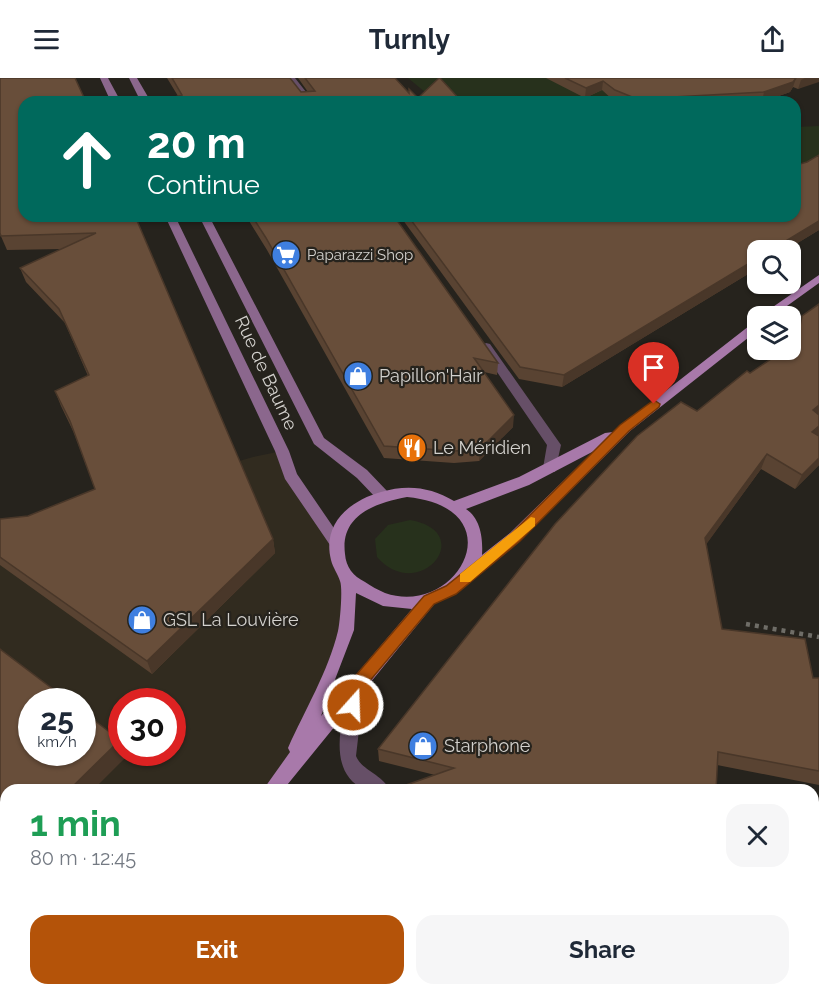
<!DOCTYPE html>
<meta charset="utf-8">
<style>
body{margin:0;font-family:Raleway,sans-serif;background:#f6f6f7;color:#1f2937;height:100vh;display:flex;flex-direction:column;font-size:22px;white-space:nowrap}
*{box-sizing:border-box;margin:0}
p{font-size:20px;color:#747a83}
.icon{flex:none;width:33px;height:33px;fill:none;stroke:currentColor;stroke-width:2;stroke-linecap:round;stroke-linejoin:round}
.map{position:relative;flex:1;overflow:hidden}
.panel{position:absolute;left:0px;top:706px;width:819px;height:212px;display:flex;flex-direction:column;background:#fff;border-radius:18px 18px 0 0;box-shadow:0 2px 4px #0004}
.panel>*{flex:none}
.top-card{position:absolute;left:18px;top:18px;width:783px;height:126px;border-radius:18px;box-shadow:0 2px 4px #0004;background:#00695c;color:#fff;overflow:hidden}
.fabs{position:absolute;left:747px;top:162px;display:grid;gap:12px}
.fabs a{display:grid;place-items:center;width:54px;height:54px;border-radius:12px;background:#fff;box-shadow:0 2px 4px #0004;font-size:30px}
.speed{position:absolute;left:18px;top:610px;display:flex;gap:12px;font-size:30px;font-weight:700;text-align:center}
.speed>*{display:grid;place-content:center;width:78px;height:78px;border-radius:50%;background:#fff;box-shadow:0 2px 4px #0004;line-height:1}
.speed small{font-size:15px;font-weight:400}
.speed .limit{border:9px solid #d22;background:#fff;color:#111}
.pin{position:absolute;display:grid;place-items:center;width:51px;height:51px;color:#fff;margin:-62px -26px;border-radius:50% 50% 50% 0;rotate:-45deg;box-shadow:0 0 6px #0007}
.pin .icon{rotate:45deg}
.me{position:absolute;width:66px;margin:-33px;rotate:20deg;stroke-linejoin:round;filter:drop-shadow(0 0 4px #0008)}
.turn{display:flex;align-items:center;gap:21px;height:126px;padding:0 30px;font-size:27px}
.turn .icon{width:78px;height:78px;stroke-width:2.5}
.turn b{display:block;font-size:42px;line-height:51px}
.round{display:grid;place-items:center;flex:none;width:63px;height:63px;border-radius:18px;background:#f6f6f7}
.summary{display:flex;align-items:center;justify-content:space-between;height:102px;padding:0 30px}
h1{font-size:36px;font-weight:700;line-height:45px;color:#1e9e55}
.primary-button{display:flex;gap:12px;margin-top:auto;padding:12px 30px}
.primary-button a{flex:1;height:69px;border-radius:18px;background:#b45309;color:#fff;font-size:24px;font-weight:700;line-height:69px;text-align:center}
.primary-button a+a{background:#f6f6f7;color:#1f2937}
header{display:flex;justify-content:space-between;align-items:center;height:78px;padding:0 30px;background:#fff;font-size:27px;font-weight:700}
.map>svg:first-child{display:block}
</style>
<header><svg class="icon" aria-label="menu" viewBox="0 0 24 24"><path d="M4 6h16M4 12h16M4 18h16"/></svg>Turnly<svg class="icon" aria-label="share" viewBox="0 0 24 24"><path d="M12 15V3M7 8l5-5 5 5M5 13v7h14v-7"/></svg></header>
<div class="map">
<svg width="819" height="917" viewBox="0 0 819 917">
<rect width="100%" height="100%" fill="#26231d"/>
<path fill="#312b1f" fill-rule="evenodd" d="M282,373L335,463L349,503L346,552L288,690L272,712H6V912H108L104,917H0V460L188,398L253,379ZM32,624H82V675H32ZM122,624H172V675H122Z"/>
<path fill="#27311c" d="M408,0H636L690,24H437Z
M819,48V82L795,86V49Z
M410,442C479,454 419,527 377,479L375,461L388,447Z"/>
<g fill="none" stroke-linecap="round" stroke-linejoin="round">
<path stroke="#6f6d67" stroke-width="4.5" stroke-dasharray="4 5" stroke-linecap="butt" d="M746,546L819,559"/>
<path fill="#664f67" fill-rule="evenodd" d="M286,0H295L314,24H304Z
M486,265L490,266L561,367L555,394H545L543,390L547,367L480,269Z
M356,602L362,604L364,609L356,678C362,693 384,697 389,712C382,712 371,714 365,712C325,693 343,643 348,609L350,604Z
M813,828L819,830V850L813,848Z
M131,912H153L151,917H128Z"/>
<path fill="#8b678d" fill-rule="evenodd" d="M100,0H108L121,24H111Z
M129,0H137L151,24H141Z
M165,138H175L289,373L297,396L340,459L343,463L340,467H330L285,401L275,373Z
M199,138H209L324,360L367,392L387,413L389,417L387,421H377L357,400L314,366Z"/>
<path fill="#a879aa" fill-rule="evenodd" d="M819,197V205L773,238H760Z
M758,241V252L630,353L520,463L474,501C461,506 451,520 436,524L283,712H263L290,674L288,670C305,632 328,594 338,553C340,544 343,510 340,503C338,496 333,490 331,482C322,446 349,423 381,414C407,406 431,409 454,423L519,399L605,355L613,354ZM594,373L510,455L482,477C483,461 481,441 466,431L529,407ZM407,419C517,430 458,540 385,515C378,512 371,508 365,504C353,498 346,489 345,476C340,437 375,425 407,419ZM356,515L383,528L412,531L321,638L354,552Z
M96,912H118L116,917H93Z"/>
</g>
<path fill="#594332" d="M167,0H290L301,14H308L298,0H395L409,15L418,20L462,24H176L175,19L178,18Z
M546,0H819L798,11L793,9L790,14L762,24H619L613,22L602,12L585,20Z
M135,138L273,461L275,475L152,596L0,487V441L28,438L95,411L74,355L61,328L55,313L88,298L65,245L26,204L20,190L62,171L7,172L0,156Z
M246,138H394L498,285L497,297L484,294L513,349L479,383L454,385L384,380L267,172Z
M400,138H795L819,152L786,172H758V190L562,309L519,301Z
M819,226V336L818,358H819V387L795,411L761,391L706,466L722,551L813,600H819V707L717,687L716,712H392L435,697L379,683L378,671L697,333L777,277L794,262L796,253L802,238Z
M701,912H813L819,917H716Z"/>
<path fill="#493729" d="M796,0L793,9L790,14L762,24L764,14Z
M805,0H819V4L798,11L801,2Z
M603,3L602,12L585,20L586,10Z
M819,136V152L786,172H771Z
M758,180V190L562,309L564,297Z
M819,327V336L806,347L813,332Z
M514,337L513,349L479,383L480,371Z
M819,348V357L805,369L812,354Z
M767,376L761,391L700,475L705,460Z
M819,380V387L795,411L802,397Z
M273,461L275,475L152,596L147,583Z
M120,662L122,665V675H127L128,677L93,712H69Z
M6,775V801L0,807V781Z"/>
<path fill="#684e3a" stroke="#493729" stroke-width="1.5" d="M0,0H75L86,24H24V138H135L273,461L147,583L0,479V441L28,438L95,411L70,343L55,313L89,297L59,231L20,190L96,155L1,158L0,155Z
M172,0H290L301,14L315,13L305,0H395L409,15V11L418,20L439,0H440L462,24H179L175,19L182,17Z
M565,0H796L793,4L764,14L637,21L615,12L603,3L586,10Z
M819,77V143L771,172H758V180L564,297L520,289L408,138H795V84L800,86L807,84Z
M252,138H394L498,285L474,280L514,337L480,371L455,373L384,368L266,160Z
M819,226V327L813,332L819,337V348L812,354L819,358V380L802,397L767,376L705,460L722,551L805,561L813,600H819V693L718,674L716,712H392L454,690L378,671L555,446L637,358L681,324L697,333L747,293L750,295L777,277L783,272H790V265L798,258L802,238Z
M0,571L70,624H32V675H82V633L120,662L69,712H6V775L0,781Z
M813,860L819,861V917H747L732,912H813Z
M182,912H691L689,917H178Z"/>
<path fill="#b45309" stroke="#753606" stroke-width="1.5" d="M654,322L660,326L659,329L629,353L520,463L456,516L434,526L363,611L359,632H348L345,627L350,604L424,518L446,508L511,456L620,347Z"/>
<path fill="#f59e0b" d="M531,439L535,440V448L470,504H460V496Z"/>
<defs>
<g id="supermarket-disc" transform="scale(1.5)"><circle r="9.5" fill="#3f7fe0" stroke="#26231d"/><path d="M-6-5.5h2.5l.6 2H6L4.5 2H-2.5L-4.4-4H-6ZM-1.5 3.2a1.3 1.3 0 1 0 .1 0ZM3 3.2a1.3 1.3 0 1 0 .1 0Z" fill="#fff"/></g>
<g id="shop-disc" transform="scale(1.5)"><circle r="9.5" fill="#3f7fe0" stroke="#26231d"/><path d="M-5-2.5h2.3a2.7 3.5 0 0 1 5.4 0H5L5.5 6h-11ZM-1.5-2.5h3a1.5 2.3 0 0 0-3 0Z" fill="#fff"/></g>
<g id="restaurant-disc" transform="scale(1.5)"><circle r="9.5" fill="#e8710a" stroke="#26231d"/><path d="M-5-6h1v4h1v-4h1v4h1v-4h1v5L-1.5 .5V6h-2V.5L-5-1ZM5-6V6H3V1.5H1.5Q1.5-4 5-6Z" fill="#fff"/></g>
</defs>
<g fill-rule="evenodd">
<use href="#supermarket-disc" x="286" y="177"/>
<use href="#shop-disc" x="358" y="298"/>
<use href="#restaurant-disc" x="412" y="370"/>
<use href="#shop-disc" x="142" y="542"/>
<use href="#shop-disc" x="423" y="668"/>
</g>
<g text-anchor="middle" stroke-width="4.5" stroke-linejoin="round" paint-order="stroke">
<g font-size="15" fill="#d3d1cd" stroke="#26231d" text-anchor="start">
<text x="307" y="182">Paparazzi Shop</text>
</g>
<g font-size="18" fill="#d3d1cd" stroke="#26231d">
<text transform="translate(266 295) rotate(65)" y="6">Rue de Baume</text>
</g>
<g font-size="18" fill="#d3d1cd" stroke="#26231d" text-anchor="start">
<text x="379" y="304">Papillon'Hair</text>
<text x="433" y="376">Le Méridien</text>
<text x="163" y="548">GSL La Louvière</text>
<text x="444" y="674">Starphone</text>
</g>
</g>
</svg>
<div class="fabs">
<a><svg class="icon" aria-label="search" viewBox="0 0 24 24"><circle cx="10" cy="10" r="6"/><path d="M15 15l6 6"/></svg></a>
<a><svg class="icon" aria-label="layers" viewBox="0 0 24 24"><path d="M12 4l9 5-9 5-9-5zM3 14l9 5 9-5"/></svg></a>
</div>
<div class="speed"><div>25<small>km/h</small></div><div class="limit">30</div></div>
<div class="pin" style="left:654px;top:326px;background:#d93025"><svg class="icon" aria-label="arrive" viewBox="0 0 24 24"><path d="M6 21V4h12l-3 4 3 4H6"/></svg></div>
<svg class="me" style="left:353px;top:627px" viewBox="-20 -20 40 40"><circle r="17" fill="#b45309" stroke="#fff" stroke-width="3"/><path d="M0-11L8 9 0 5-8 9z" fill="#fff"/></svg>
<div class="top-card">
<div class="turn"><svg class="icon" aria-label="ahead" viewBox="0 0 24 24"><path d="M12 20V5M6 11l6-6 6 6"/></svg><div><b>20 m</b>Continue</div></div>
</div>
<section class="panel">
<div class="summary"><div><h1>1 min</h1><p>80 m · 12:45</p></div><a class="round"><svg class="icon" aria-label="close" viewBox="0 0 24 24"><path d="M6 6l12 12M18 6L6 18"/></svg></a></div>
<div class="primary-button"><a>Exit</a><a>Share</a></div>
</section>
</div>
